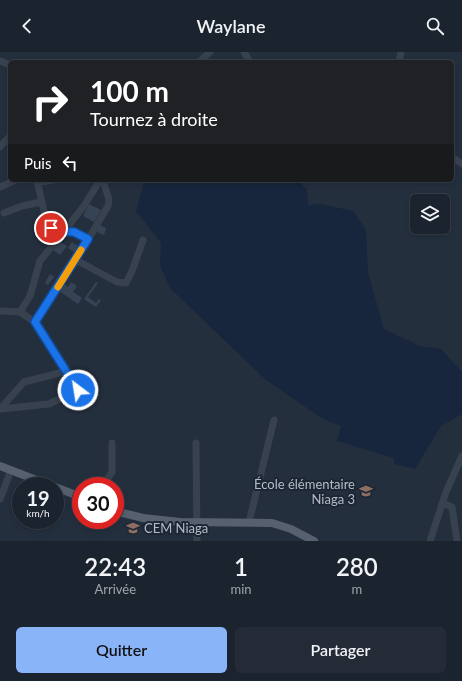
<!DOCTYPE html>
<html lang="fr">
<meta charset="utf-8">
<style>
body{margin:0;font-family:Lato,sans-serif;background:#242b36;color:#f1f3f6;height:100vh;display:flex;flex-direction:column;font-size:15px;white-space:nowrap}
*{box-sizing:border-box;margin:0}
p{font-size:13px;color:#a0a4aa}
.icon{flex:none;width:22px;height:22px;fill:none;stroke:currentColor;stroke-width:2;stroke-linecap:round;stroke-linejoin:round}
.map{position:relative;height:489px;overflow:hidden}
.details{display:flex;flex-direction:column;background:#1b232e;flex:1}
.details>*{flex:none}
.guide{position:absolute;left:8px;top:8px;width:446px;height:122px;border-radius:6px;box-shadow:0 2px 6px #0003,0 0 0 1px #39404a;background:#202124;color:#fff;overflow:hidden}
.buttons{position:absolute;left:410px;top:142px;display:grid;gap:8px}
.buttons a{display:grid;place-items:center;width:40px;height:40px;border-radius:6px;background:#1b232e;box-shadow:0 2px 6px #0003,0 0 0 1px #39404a;font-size:20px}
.speed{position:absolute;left:12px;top:425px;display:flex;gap:8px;font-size:20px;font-weight:700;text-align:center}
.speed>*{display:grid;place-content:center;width:52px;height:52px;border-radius:50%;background:#1b232e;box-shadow:0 2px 6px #0003,0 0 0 1px #39404a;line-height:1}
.speed small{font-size:10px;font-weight:400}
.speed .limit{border:6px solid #d22;background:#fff;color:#111}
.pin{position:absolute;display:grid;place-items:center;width:34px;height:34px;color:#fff;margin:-17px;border:2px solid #fff;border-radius:50%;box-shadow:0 1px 4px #0007}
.me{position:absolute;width:44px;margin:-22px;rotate:329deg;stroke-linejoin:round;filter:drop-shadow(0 0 3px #0008)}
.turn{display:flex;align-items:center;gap:14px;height:84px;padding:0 16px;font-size:18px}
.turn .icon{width:52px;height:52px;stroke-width:2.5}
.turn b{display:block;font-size:28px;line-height:34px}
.then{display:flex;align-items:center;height:38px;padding:0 16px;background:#0003;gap:8px;font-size:15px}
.eta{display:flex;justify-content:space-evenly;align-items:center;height:68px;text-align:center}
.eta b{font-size:24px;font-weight:600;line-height:28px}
.primary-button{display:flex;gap:8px;margin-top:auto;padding:8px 16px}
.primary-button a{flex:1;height:46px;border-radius:6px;background:#8ab4f8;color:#111;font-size:16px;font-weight:600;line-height:46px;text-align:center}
.primary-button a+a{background:#242b36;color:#f1f3f6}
header{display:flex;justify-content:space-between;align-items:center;height:52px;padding:0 16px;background:#1b232e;font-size:18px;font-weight:600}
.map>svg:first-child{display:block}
</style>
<header><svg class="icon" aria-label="back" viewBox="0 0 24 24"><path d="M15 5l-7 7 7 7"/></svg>Waylane<svg class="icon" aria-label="search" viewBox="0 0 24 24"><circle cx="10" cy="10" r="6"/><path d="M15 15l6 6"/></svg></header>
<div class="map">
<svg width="462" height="489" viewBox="0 0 462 489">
<rect width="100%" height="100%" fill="#242f3e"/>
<path fill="#17263c" d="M145,128H298L307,138L308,153L321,152L353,159L366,178L368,220L384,277L420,294L441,297L462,320V362L441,374L415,417L394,412V406L337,389L341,374L323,367L266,328L170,236L160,213L161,191L136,159Z"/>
<path fill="#364354" d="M89,152L101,158L94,170L83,164Z
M97,172L106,176L104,183L95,179Z
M59,189L67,194L60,203L53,198Z
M72,190L81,196L77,202L68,196Z
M50,222L54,225L48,233L45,231Z
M71,230L77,234L73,240L82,246L78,252L59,239L64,232L68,235Z
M96,230L98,231L88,245L96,251L99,247L101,248L96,255L84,247Z"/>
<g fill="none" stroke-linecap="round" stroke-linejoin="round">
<path stroke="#38414e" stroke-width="7" d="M244,0L250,10
M0,9L10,13
M199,10L210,0
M399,10L401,0
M0,95L10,84
M452,105L462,112
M37,128L45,164L53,178L74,180L88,187
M37,131L53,128
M0,135L16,128
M4,161L22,154L41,150
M76,208L117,230L126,231L132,219L143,188
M0,259L20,260L30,244L40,209L84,154L100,128
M35,270L76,208L108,154L109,148L103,128
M0,357L24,330L67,319
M1,357L49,352L78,338L35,270L20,260
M196,391L197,489
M103,434L112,420V391
M0,447L11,418
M442,451L452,455L457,489
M249,470L274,368
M430,489L446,440L462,404"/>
<path stroke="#56606e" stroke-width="8" d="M0,414L52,434
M55,435L81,445
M115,459L143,466L180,470L272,471L291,477L314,489"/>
</g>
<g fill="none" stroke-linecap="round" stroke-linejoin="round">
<g stroke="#114b97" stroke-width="10">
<path id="route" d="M51,176L58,179L74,180L88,187L35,270L78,338"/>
</g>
<use href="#route" stroke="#1a73e8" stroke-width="7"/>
<path stroke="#f59e0b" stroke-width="7" d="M58,235L81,198"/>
</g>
<defs>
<g id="school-bare" transform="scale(1.08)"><path d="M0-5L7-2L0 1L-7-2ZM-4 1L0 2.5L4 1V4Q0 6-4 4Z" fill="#8d6e63" stroke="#1d2633" stroke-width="2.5" paint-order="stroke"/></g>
</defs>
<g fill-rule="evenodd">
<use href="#school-bare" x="366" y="439"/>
<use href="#school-bare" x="133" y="476"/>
</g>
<g text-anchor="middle" stroke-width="4" stroke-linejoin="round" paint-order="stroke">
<g font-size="13" fill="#b4bcc9" stroke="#1d2633" text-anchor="end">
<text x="355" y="437">École élémentaire<tspan x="355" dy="15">Niaga 3</tspan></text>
<text x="144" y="481" text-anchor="start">CEM Niaga</text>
</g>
</g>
</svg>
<div class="buttons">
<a><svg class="icon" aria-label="layers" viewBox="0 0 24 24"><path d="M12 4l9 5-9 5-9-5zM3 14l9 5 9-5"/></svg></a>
</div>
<div class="speed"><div>19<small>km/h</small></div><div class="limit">30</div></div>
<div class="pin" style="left:51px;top:176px;background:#d93025"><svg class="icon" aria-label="arrive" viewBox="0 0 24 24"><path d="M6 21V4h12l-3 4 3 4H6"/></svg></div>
<svg class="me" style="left:78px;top:338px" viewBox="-20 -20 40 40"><circle r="17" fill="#1a73e8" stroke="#fff" stroke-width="3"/><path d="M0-11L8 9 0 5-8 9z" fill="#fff"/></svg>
<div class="guide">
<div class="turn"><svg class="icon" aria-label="right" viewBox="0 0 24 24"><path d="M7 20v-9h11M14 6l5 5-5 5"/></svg><div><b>100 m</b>Tournez à droite</div></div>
<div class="then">Puis<svg class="icon" aria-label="left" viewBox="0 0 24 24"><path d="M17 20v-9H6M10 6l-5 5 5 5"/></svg></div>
</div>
</div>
<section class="details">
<div class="eta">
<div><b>22:43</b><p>Arrivée</p></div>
<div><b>1</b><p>min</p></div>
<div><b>280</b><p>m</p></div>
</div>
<div class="primary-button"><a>Quitter</a><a>Partager</a></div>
</section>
